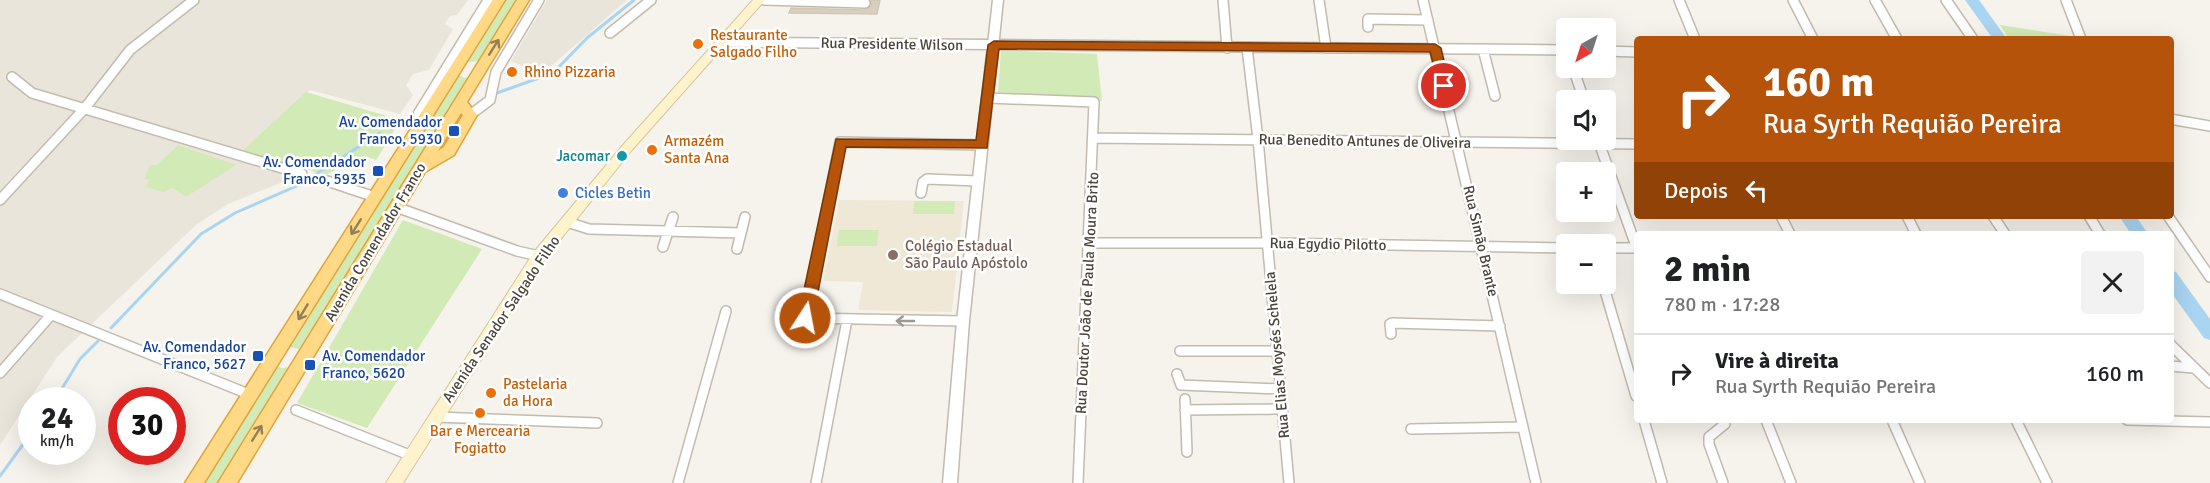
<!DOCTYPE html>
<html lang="pt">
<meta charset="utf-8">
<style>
body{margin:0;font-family:Signika,sans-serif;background:#f2f2f2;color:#202124;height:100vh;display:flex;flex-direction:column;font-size:22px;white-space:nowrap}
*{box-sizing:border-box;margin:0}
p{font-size:20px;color:#757577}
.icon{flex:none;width:33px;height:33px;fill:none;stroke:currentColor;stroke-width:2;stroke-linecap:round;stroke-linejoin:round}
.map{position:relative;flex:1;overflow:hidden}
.drawer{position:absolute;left:1634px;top:231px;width:540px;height:192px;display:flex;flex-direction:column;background:#fff;border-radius:6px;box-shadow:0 6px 24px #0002}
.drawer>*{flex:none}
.hud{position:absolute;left:1634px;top:36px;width:540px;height:183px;border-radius:6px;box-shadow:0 6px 24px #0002;background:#b45309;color:#fff;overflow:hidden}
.needle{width:39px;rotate:219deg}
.fabs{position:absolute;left:1556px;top:18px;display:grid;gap:12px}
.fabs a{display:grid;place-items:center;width:60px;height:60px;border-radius:6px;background:#fff;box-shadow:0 6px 24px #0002;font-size:30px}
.speed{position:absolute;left:18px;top:387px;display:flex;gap:12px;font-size:30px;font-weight:700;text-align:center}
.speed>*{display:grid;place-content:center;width:78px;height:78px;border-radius:50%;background:#fff;box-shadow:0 6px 24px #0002;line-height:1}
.speed small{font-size:15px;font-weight:400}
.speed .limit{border:9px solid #d22;background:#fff;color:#111}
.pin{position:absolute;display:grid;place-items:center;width:51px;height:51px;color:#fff;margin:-26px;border:3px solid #fff;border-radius:50%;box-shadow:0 2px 6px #0007}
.me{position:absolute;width:66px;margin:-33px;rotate:11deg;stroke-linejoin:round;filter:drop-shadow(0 0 4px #0008)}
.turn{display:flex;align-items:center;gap:21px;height:126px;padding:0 30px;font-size:27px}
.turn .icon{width:78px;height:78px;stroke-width:2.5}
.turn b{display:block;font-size:42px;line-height:51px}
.then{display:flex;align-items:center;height:57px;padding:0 30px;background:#0003;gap:12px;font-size:22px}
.round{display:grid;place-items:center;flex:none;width:63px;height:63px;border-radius:6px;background:#f2f2f2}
.summary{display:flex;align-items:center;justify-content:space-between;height:102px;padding:0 30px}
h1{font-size:36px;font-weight:800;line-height:45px}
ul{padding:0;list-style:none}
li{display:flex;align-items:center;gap:18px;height:78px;padding:0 30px;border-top:2px solid #e0e0e0}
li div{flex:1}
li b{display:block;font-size:22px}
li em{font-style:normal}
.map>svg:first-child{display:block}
</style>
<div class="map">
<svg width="2210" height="483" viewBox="0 0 2210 483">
<rect width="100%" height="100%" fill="#f6f3ec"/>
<path fill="#eae5da" d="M0,0H468L457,15L450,16L445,24L453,29L429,70L413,74L406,85L413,95L400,114L310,90L244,149L308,172L228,204L196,225L57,357L0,445Z
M547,0H627L542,74L511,61Z"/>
<path fill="#efe8d6" d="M839,200L964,201L952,312L858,310L863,282L823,281Z"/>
<path fill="#d2eab5" d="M506,0H518L479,61L469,62L467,60Z
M2000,25L2071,36L2072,39H2009Z
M1001,50L1097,54L1102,101L998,92Z
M458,74L464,78L472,76L305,346L298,349L291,347L290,344Z
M306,92L397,119L393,133L376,160L364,156L325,175L243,150Z
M178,145L236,165L186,197L173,188L163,192L146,187L149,180L144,179L150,165H157Z
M914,201H955L954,214H913Z
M403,220L482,249L367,428L297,403Z
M839,230H879L877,246H837Z
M277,364L281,368L293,367L221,483H201Z"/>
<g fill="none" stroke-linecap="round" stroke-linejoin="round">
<path stroke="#a9d4f2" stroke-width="3" d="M497,93L553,73L587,38L634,0
M111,328L201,234L235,213L299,185L380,133
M55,400L80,359L98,341
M0,476L32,432"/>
<path fill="#a9d4f2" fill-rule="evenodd" d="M1965,0H1979L2007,39H1993Z
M2119,216H2136L2148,234H2131Z
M2170,270L2176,272L2210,319V340L2204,338L2170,291Z"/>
</g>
<path fill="#d8cfc1" stroke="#d3c7b4" stroke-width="1.5" d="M871,0H880L877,14L789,13L791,8L865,10L871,6Z"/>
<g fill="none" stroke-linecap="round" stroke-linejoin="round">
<g stroke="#c2bbae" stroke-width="12">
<path id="minor" d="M764,0L865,3
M1223,0L1227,48
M1319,0L1326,48
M1423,0L1536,483
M1679,0L1695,39
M1793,0L1813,39
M1875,0L1897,39
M1946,0L1973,39
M2066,0L2081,39
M1368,27V19L1428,20
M610,33L651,0
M722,42L1566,50
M1247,48L1258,139L1289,483
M1483,49L1495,96
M1605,51L1636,52
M1573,68L1584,100
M12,77L32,93L302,174
M988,98L1094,102L1078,483
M470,115L490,100L496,72L539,0
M2170,119L2210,126
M1094,138L1636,144
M1598,140L1636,246
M327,181L375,197
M921,193L923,182L927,179L978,181
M0,200L85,108L130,50L194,0
M396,207L517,251L539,256
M1781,216L1790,234
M1907,216L1916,234
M1993,216L2005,234
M2089,216L2100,234
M2168,216L2210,277
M567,222L589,229L741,233
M1090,243H1267L1566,248
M663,247L673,217
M1605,248H1636
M737,249L745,217
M1603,284L1636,396
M0,294L251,395
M963,321L805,318L840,142L982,145
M1391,334L1390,324L1392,323L1500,326
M2170,344L2210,383
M1180,351H1277
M2170,366L2194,368
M0,373L51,315
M1177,374L1181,385L1281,389
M1185,399L1187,452
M296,410L412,456
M1185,410L1282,409
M436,417L597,423
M1644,420L1662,483
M1766,420L1791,483
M1892,420L1920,483
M2016,420L2047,483
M2127,420L2210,422
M1411,429L1523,427
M678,483L726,311
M816,483L847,320
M1723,483L1709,444V437L1725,424"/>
</g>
<g stroke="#c2bbae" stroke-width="3">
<path id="tertiary" d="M483,0H493L424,112L426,124L424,127H416L414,112Z
M993,0H1003L969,321L957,483H943L957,321Z"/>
</g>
<g stroke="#d6c79b" stroke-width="2">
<path id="secondary" d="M753,0H765L631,151L544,260L403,483H386L534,252L623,145Z"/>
</g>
<g stroke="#e0a43c" stroke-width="3">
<path id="trunk" d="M493,0H505L204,483H185Z
M517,0H529L467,102L477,115L454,155L425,172L237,483H218ZM461,113L463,115L444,147L438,151Z"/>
</g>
<use href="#minor" stroke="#fff" stroke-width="9"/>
<use href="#tertiary" fill="#fff" fill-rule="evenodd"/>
<use href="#secondary" fill="#fff3cd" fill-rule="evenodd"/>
<use href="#trunk" fill="#ffd985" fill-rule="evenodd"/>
</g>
<defs><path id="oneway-shaft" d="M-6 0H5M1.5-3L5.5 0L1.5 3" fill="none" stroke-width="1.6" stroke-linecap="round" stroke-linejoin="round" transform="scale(1.5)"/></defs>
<g stroke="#938057">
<use href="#oneway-shaft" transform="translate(494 47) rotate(-58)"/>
<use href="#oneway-shaft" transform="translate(356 227) rotate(122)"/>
<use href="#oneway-shaft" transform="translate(303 312) rotate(121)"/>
<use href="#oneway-shaft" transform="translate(257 433) rotate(-58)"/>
</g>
<use stroke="#9c9892" href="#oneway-shaft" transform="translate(905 321) rotate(-180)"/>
<path fill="#b45309" stroke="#753606" stroke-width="1.5" d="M994,41L1435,44L1441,48L1450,86L1444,90L1440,89L1430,52L999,49L987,148L846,147L813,318L810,322H800L798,318L836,139L976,140L988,45Z"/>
<g fill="#e8710a" stroke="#fff" stroke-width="2">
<circle cx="698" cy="44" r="6"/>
<circle cx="512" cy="72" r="6"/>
<circle cx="652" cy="150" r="6"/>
<circle cx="491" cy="393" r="6"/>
<circle cx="480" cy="413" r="6"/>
</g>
<g fill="#1a4fb4" stroke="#fff" stroke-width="2">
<rect x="448" y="125" width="12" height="12" rx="3"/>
<rect x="372" y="165" width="12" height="12" rx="3"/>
<rect x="252" y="350" width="12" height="12" rx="3"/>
<rect x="304" y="359" width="12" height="12" rx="3"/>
</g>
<circle fill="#0f9aa8" stroke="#fff" stroke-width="2" cx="622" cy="156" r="6"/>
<circle fill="#3f7fe0" stroke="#fff" stroke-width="2" cx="563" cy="193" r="6"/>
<circle fill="#8d6e63" stroke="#fff" stroke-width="2" cx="893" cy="255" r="6"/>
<g text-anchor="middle" stroke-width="5" stroke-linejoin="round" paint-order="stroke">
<g font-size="15" fill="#c56008" stroke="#fff" text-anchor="start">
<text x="710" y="40">Restaurante<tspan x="710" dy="17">Salgado Filho</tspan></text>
<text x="524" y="77">Rhino Pizzaria</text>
<text x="664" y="146">Armazém<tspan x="664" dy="17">Santa Ana</tspan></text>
<text x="503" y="389">Pastelaria<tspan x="503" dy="17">da Hora</tspan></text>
<text x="480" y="436" text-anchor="middle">Bar e Mercearia<tspan x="480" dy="17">Fogiatto</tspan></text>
</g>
<g font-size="15" fill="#4b4439" stroke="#fff">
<text transform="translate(892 44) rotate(1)" y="5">Rua Presidente Wilson</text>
<text transform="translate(1365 141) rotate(1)" y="5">Rua Benedito Antunes de Oliveira</text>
<text transform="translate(1481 241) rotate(77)" y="5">Rua Simão Brante</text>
<text transform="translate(375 242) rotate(-59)" y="5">Avenida Comendador Franco</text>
<text transform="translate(1328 244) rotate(1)" y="5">Rua Egydio Pilotto</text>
<text transform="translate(1087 293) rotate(-87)" y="5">Rua Doutor João de Paula Moura Brito</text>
<text transform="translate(501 319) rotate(-56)" y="5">Avenida Senador Salgado Filho</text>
<text transform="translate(1277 355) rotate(-95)" y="5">Rua Elias Moysés Schelela</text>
</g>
<g font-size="15" fill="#164399" stroke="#fff" text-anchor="end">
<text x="442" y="127">Av. Comendador<tspan x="442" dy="17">Franco, 5930</tspan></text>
<text x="366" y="167">Av. Comendador<tspan x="366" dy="17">Franco, 5935</tspan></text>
<text x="246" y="352">Av. Comendador<tspan x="246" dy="17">Franco, 5627</tspan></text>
<text x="322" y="361" text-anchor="start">Av. Comendador<tspan x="322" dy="17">Franco, 5620</tspan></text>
</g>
<g font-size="15" fill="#0d838f" stroke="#fff" text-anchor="end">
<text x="610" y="161">Jacomar</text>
</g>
<g font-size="15" fill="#366cbe" stroke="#fff" text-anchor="start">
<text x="575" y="198">Cicles Betin</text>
</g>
<g font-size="15" fill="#785e54" stroke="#fff" text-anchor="start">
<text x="905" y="251">Colégio Estadual<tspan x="905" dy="17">São Paulo Apóstolo</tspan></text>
</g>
</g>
</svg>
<div class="fabs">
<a><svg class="needle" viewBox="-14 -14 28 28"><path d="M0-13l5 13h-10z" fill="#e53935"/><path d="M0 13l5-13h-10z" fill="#757577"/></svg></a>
<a><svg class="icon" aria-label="sound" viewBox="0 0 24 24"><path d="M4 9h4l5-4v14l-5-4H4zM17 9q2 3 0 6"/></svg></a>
<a>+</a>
<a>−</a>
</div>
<div class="speed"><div>24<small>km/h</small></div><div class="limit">30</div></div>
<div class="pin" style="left:1444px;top:86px;background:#d93025"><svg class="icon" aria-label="arrive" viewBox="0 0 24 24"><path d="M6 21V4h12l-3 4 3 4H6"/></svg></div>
<svg class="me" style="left:805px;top:318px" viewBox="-20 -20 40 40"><circle r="17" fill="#b45309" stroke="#fff" stroke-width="3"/><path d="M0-11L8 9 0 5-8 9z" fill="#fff"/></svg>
<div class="hud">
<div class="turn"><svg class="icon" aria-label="right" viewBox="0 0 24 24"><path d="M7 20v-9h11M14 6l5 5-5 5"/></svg><div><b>160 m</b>Rua Syrth Requião Pereira</div></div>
<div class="then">Depois<svg class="icon" aria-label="left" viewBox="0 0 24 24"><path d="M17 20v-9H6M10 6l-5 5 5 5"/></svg></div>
</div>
<section class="drawer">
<div class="summary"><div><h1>2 min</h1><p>780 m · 17:28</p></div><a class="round"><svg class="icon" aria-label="close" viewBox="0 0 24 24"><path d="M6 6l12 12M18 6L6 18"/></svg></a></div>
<ul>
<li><svg class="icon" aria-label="right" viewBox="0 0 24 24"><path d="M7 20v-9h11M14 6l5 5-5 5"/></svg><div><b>Vire à direita</b><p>Rua Syrth Requião Pereira</p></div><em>160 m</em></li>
</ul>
</section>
</div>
